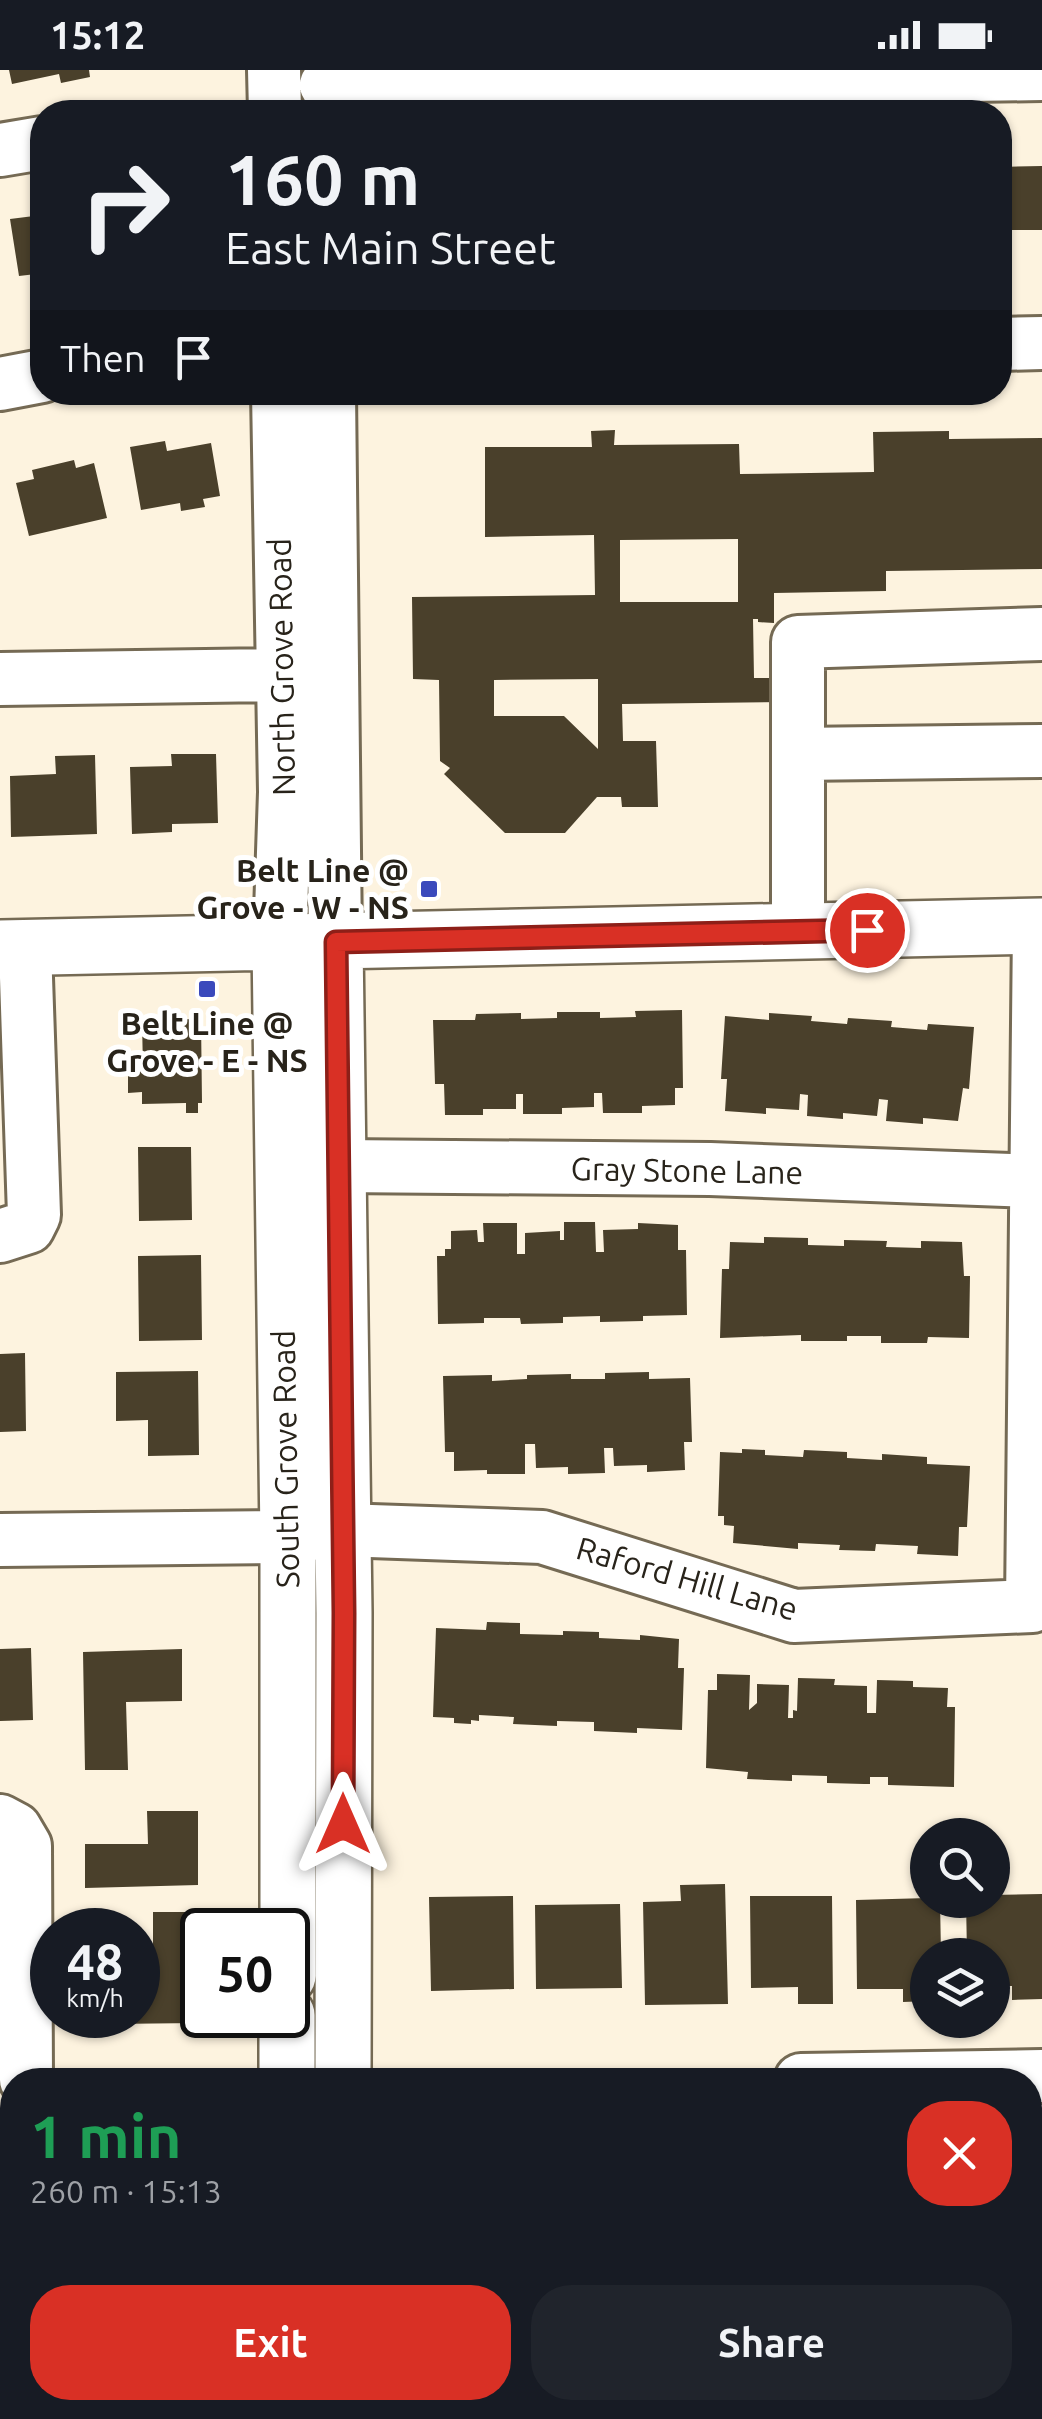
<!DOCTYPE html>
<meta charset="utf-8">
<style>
body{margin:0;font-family:Ubuntu,sans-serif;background:#20242c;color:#f1f3f6;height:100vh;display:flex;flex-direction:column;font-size:38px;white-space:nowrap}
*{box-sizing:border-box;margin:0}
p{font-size:32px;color:#9ea1a6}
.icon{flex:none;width:55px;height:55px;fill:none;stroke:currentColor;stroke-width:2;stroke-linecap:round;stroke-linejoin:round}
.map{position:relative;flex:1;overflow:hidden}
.details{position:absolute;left:0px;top:1998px;width:1042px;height:352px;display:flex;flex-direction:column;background:#171b24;border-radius:40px 40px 0 0;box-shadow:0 2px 8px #0004}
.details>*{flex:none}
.hud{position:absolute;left:30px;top:30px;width:982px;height:305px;border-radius:40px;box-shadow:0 2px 8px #0004;background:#171b24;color:#f1f3f6;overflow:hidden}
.fabs{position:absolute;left:910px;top:1748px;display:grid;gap:20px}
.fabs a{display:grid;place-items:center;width:100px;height:100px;border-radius:50%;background:#171b24;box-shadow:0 2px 8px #0004;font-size:50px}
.speed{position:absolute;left:30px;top:1838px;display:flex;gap:20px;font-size:50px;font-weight:700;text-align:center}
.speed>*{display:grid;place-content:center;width:130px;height:130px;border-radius:50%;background:#171b24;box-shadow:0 2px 8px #0004;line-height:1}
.speed small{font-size:25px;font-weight:400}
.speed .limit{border:5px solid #111;border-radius:15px;background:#fff;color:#111}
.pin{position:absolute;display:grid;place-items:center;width:85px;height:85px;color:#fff;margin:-42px;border:5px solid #fff;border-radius:50%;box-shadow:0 2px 10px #0007}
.me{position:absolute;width:110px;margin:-55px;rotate:0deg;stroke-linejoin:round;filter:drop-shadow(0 0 8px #0008)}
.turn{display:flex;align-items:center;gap:35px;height:210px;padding:0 30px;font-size:45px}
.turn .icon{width:130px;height:130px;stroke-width:2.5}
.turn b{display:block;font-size:70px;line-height:85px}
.then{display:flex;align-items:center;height:95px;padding:0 30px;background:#0003;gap:20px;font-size:38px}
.round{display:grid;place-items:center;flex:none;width:105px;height:105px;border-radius:40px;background:#20242c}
.summary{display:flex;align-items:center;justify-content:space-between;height:170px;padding:0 30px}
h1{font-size:60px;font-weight:600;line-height:75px;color:#1e9e55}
.cta{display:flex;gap:20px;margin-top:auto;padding:20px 30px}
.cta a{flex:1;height:115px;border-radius:40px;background:#d93025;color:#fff;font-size:40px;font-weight:600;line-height:115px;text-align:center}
.cta a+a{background:#20242c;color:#f1f3f6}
.status{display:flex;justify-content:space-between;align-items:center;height:70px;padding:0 50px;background:#171b24;direction:ltr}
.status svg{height:28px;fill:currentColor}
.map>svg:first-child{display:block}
</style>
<div class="status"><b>15:12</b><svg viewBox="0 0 49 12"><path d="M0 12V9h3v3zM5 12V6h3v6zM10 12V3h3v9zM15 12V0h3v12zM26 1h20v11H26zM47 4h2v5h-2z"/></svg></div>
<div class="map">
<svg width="1042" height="2349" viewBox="0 0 1042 2349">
<rect width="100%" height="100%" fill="#fdf3df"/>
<path fill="#4a402b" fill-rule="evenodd" d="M9,0H89L90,7L61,13L59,4L12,14Z
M1042,96V160H1000V97Z
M42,145V211H37L36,204L19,206L10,149Z
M615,360L614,375L739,374L740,404L874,402L873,362L949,361V369L1042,368V499L886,501V521L774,523V553L758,552V549H753L754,608H788V632L622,634L623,671H656L658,737H622L621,727H597L565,763H505L444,704L450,698L440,691L439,610L413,609L412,527L595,525L594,465L485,467V377H592L591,361ZM738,469V532H620V470ZM598,609V679L564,646H494V610Z
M165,371L167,381L211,373L220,426L203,429L205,437L181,441L180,433L141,440L130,377Z
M74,390L76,398L94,393L107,448L29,466L16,413L34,409L32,400Z
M171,684H216L218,753L172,754V762L132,764L130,697L172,696Z
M95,685L97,764L11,767L10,706L56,704L55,686Z
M682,940L683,1018H675V1035L642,1036V1043H603L602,1023H594V1037L562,1038V1044H523V1024H516V1039H483V1045H445L444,1014H435L433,950H475L476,944L521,943V949L557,948V942H600V948L636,947L635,941Z
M769,943L812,946L811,951L847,954L848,948L892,951L891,957L927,960L928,954L974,957L969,1019L963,1018L958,1051L923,1048V1054L886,1051L888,1030L879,1029L877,1046L843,1043V1049L807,1046L808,1025L800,1024L799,1040L766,1038V1044L725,1041L727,1009H721L725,946L769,950Z
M201,949L202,1033H198V1043H186V1033L142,1034V1022L128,1023V1001H143L142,950Z
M138,1077H191L192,1150L139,1151Z
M564,1152H595L596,1182H604L603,1160L638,1159V1153L678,1155V1180H686L687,1245L643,1246V1251L600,1252V1246L563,1247V1253L521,1254L520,1248H484V1253L438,1254L437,1186H445V1179H451V1161L477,1160L478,1172H484L483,1153H517V1184H525V1163L560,1161V1170H564Z
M764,1167L808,1168V1175L844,1176V1170L887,1171L886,1177L921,1178V1171L962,1172L964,1206H970L969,1268L928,1267L927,1273H881V1266H847V1271H801V1265L720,1268L722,1199H729L730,1172L764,1173Z
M201,1185L202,1270L139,1271L138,1186Z
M25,1283L26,1361L0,1362V1284Z
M198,1301L199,1385L148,1386V1350L116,1351V1302Z
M649,1302V1309L690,1308L692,1372H684L685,1400L647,1402V1395L614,1396L613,1378H604L605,1403L568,1404V1397L536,1398L535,1374H525V1404H487V1400L454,1401V1382H445L443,1306L492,1305V1311L527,1309V1305L571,1304V1309H605V1303Z
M742,1379L765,1380V1385L803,1387L804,1380L847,1382V1388L882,1390V1384L927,1387V1394L970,1396L967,1457H959L958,1486L917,1484L918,1476L876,1474L875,1481L839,1480L840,1475L798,1473V1479L733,1473L734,1456L724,1455V1446H718L720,1382L742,1383Z
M487,1552L520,1553V1564L563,1565V1561L599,1562V1568L640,1570V1565L679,1569L678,1598H684L682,1660L637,1658V1663L594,1661V1652L557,1651V1656L513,1654L514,1647L479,1645V1651L471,1650V1654L454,1653V1648L433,1647L436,1558L486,1560Z
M31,1578L33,1650L0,1651V1579Z
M182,1579V1631L126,1632L128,1700H85L83,1582Z
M717,1604L750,1605L749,1640L757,1633V1614L789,1615L788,1648H793V1640L797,1641L798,1608L835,1609L834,1615L867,1616V1643H876L877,1610L913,1611V1617L948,1618L947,1637H955L954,1717L888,1715V1707H870V1714H864L827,1713V1706L792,1705V1711L747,1709L748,1702L706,1698L708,1620H717Z
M147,1741H198V1815L85,1818V1774H148Z
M725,1814L728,1934L645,1935L643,1832L681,1831L680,1815Z
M1042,1824V1929L1012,1930V1916H992V1885H967L966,1830H992V1825Z
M513,1826L514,1919L431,1921L429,1827Z
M750,1826H832L833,1934H798V1917L751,1918Z
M928,1828L940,1830L941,1885H928V1931L903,1932V1919H857L856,1830Z
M620,1834L622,1918L536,1919L535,1835Z
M153,1842H198V1953L110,1954V1945H138V1906H147V1878H153Z
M1030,2096H1041L1042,2168H1030Z
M1030,2313H1042V2349H960V2338H1030Z
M99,2338H193V2340L202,2341L203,2349H99Z
M432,2338H518V2349H433Z
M538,2338H620V2349H538Z
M643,2338H728V2349H643Z
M756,2338H835V2349H757Z
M855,2338H938V2349H856Z"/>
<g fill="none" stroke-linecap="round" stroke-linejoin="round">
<g stroke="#756a54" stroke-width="58">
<path id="minor" d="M274,0L275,42
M326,15L1042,4
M0,80L42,73
M1000,274L1042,273
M0,314L42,306
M278,322L285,722L280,872
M329,322L335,872
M0,609L282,605
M798,684L1042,681
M798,862V572L1042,564
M338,1096L710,1099L1035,1111
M0,1166L28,1157L34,1145L25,878
M0,1470L288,1467L342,1460L542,1467L794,1546L1032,1536L1039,856
M0,1751L15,1759L25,1776L26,2010
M801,2010L1042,2006
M26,2349V2338"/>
</g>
<g stroke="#756a54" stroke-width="60">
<path id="major" d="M280,872L288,1467V1906
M335,872L344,1543L343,2010
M0,878L1042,856
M287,2010V1945
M293,2338L294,2349
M346,2338V2349"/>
</g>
<use href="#minor" stroke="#fff" stroke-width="52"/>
<use href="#major" stroke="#fff" stroke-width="55"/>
</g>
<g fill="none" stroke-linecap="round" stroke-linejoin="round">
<g stroke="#8d1f18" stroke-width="25">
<path id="route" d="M343,1754L344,1543L336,872L867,860"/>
</g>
<use href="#route" stroke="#d93025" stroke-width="18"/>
</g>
<g fill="#3a49bc" stroke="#fff" stroke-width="4">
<rect x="419" y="809" width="20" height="20" rx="5"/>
<rect x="197" y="909" width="20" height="20" rx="5"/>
</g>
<g text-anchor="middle" stroke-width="10" stroke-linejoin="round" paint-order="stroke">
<g font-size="32" fill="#28231a" stroke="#fff">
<text transform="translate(282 597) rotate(-91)" y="11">North Grove Road</text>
<text transform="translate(687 1101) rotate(1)" y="11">Gray Stone Lane</text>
<text transform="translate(286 1389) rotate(-91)" y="11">South Grove Road</text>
<text transform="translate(687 1509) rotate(16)" y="11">Raford Hill Lane</text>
</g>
<g font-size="32" font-weight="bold" fill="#28231a" stroke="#fff" text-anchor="end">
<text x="409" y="812">Belt Line @<tspan x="409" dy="37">Grove - W - NS</tspan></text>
<text x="207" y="965" text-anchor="middle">Belt Line @<tspan x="207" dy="37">Grove - E - NS</tspan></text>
</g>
</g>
</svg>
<div class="fabs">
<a><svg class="icon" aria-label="search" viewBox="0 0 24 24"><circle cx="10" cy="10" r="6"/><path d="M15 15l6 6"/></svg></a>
<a><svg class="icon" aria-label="layers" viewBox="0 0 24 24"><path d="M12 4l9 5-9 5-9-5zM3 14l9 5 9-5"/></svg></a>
</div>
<div class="speed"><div>48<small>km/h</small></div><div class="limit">50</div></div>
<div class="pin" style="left:867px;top:860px;background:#d93025"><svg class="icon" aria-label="arrive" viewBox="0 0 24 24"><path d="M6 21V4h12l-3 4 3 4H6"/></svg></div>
<svg class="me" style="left:343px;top:1754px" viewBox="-20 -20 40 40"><path d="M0-17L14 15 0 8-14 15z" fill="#d93025" stroke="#fff" stroke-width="4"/></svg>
<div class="hud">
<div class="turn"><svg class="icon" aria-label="right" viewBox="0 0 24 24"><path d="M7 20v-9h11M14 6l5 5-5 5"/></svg><div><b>160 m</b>East Main Street</div></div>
<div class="then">Then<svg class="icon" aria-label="arrive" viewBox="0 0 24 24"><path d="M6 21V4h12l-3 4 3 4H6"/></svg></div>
</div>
<section class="details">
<div class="summary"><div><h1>1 min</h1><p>260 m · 15:13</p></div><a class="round" style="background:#d93025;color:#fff"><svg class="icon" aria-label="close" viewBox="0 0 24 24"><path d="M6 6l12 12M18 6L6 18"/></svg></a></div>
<div class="cta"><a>Exit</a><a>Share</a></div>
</section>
</div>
